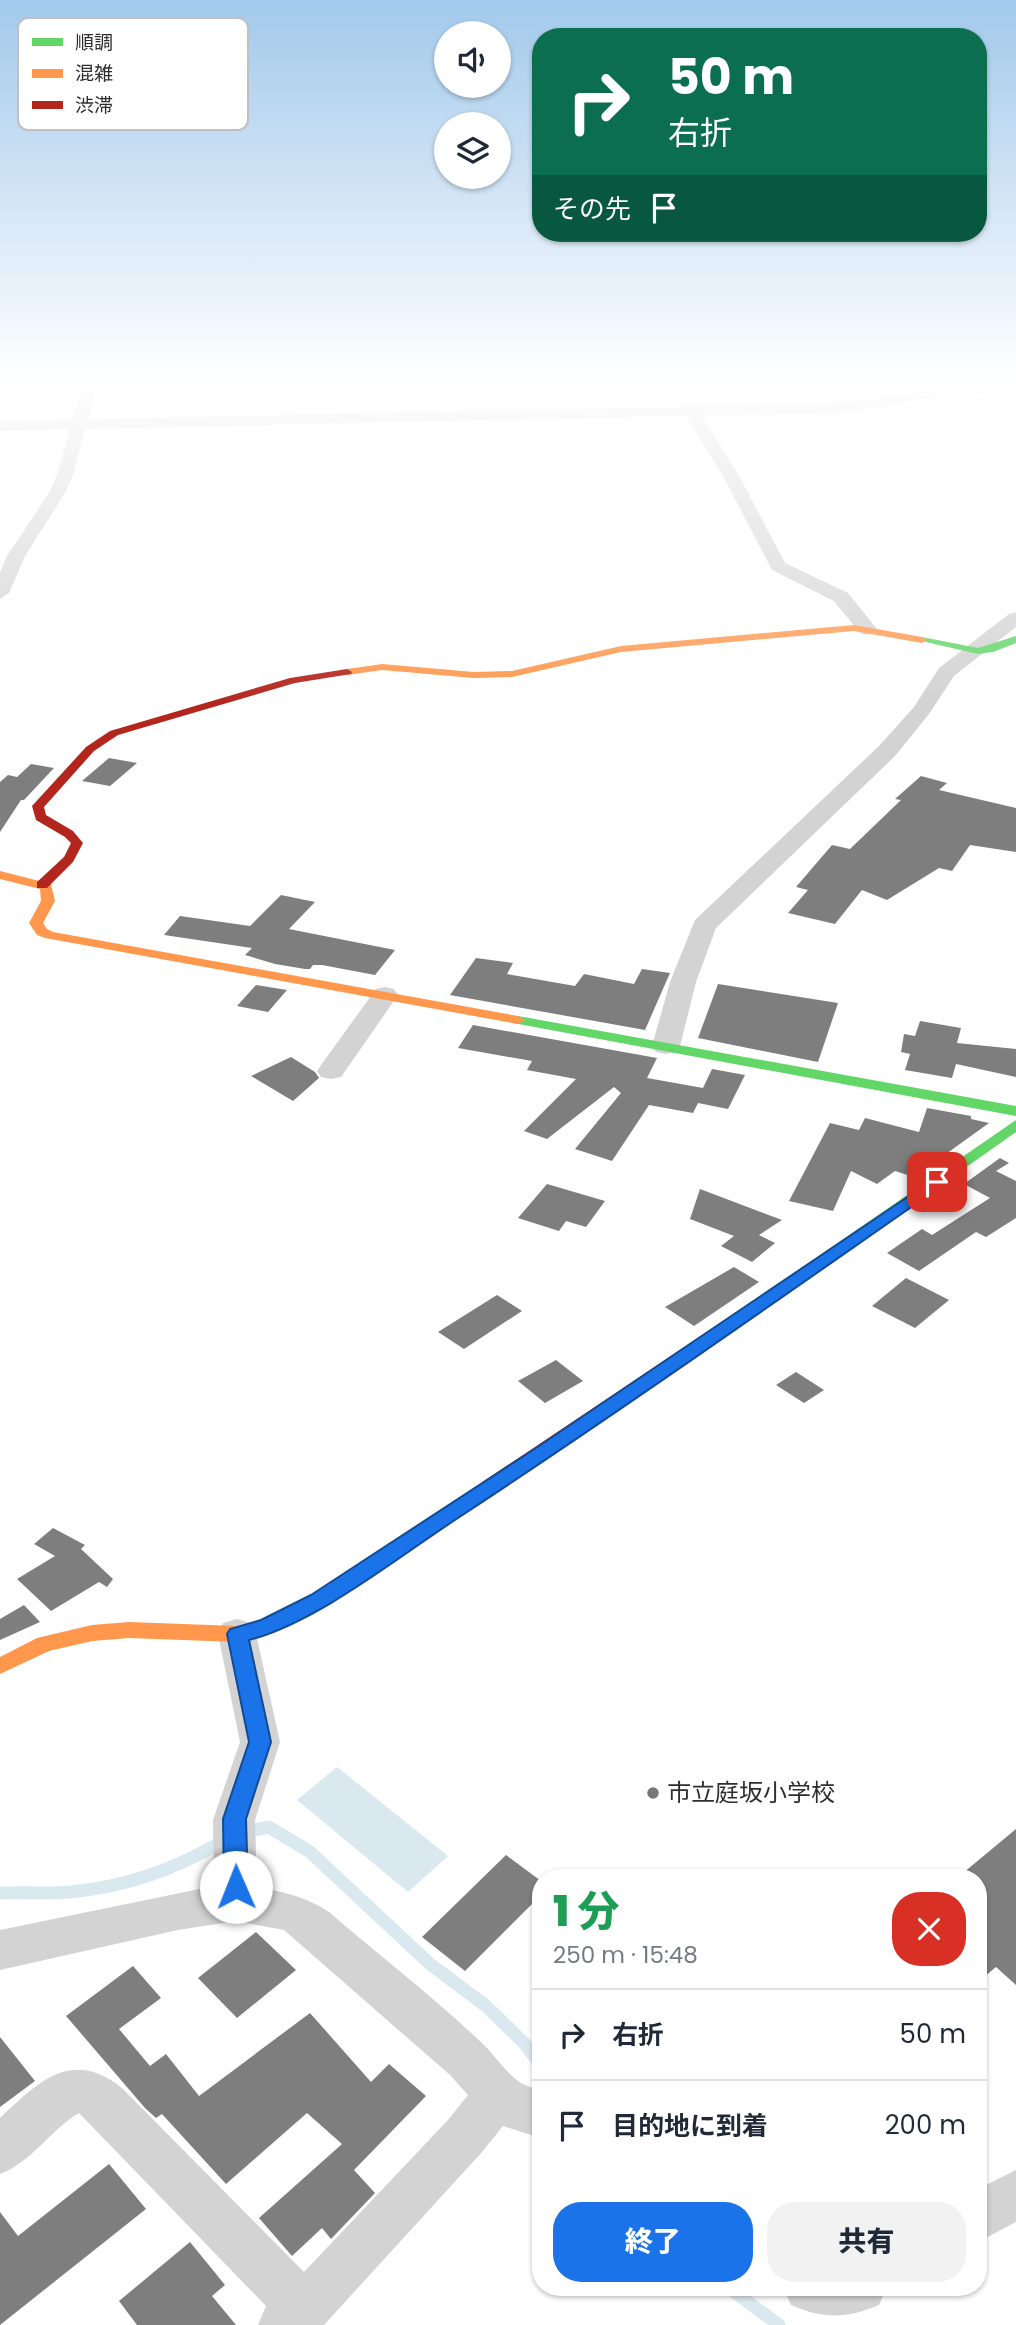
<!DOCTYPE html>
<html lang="ja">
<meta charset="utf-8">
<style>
body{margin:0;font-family:Poppins,"Noto Sans JP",sans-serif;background:#f2f2f3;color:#1f2937;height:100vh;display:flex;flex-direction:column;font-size:26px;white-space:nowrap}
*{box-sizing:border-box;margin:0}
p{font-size:23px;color:#747a83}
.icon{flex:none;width:38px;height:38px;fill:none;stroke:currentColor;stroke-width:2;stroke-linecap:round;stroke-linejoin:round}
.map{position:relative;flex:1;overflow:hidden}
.panel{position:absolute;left:532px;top:1869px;width:455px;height:427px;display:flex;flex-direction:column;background:#fff;border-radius:28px;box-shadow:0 2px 5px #0004}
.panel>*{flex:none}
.hud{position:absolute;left:532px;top:28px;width:455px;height:214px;border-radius:28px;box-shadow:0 2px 5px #0004;background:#0b6e4f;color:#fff;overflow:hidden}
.controls{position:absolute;left:434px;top:21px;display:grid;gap:14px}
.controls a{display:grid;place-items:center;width:77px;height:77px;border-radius:50%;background:#fff;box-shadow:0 2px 5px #0004;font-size:35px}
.pin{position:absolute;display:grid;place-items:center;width:60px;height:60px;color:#fff;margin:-30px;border-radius:14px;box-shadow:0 4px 10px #0006}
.me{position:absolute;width:77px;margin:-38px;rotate:359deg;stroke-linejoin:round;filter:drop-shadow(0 0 5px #0008)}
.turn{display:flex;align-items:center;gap:24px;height:147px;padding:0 21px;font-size:32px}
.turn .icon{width:91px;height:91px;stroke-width:2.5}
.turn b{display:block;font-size:49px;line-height:60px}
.then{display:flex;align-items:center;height:66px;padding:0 21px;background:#0003;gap:14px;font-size:26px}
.round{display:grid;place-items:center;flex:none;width:74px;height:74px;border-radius:28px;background:#f2f2f3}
.head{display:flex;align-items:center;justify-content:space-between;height:119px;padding:0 21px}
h1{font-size:42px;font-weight:800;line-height:52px;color:#1e9e55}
.button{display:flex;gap:14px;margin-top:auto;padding:14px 21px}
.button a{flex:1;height:80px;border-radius:28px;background:#1a73e8;color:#fff;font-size:28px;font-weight:800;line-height:80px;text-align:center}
.button a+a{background:#f2f2f3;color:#1f2937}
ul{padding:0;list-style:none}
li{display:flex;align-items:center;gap:21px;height:91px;padding:0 21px;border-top:2px solid #e0e1e3}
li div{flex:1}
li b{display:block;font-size:26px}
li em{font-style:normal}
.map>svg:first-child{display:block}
</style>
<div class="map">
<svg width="1016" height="2325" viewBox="0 0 1016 2325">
<rect width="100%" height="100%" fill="#fff"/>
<path fill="#dae9ef" d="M337,1767L448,1856L408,1892L297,1800Z"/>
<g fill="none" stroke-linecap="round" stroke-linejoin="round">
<path stroke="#dae9ef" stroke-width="13" d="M245,1832L269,1827L310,1852L430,1964L486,2006L524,2043L541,2065
M0,1893C23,1892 47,1894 70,1892C125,1887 176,1869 223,1841
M728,2287L779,2325"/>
</g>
<path fill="#7e7e7e" d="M109,758L137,763L110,786L82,781Z
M31,764L54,768L24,800H21L0,832V782L8,775L17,777Z
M921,776L947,783L939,790L1016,808V852L970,845L952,871L939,868L887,900L862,890L835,924L788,913L808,890L796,887L832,845L850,849L901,800L895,799Z
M281,895L315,902L289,929L395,950L375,975L322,965H313L310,969H305L275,964L245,955L252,948L164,935L180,916L250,926Z
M476,958L513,963L507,974L575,986L584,974L634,984L642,969L670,973L645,1030L450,995Z
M718,984L838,1003L818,1062L698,1038Z
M256,985L287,990L268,1012L237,1006Z
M920,1021L961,1028L957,1043L1016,1049V1077L956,1064L952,1078L905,1070L910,1054L901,1052L904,1034L915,1036Z
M473,1025L657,1058L647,1078L703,1088L712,1069L745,1075L728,1109L698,1103L693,1113L649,1105L612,1161L575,1149L621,1093L614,1087L547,1139L524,1131L576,1079L527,1070L532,1061L458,1048Z
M291,1057L315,1072L319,1078L293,1101L251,1076Z
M927,1108L971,1116V1119L989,1123L914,1177L895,1171L877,1184L851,1171L833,1211L789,1201L830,1123L859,1130L865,1118L919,1132Z
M1000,1158L1009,1163L996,1171L1016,1181V1218L986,1237L976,1232L919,1271L887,1253L922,1229L932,1235L990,1198L964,1184Z
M547,1184L605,1201L586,1227L566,1221L559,1231L518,1218Z
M700,1189L782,1220L759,1235L775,1243L752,1262L721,1246L734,1236L690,1219Z
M734,1267L759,1282L694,1326L665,1307Z
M906,1278L949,1300L915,1328L872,1306Z
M497,1295L522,1311L464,1349L438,1332Z
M556,1360L583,1381L545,1403L518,1381Z
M796,1372L824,1390L804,1403L776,1385Z
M53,1528L85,1545L81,1549L113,1579L107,1587L99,1582L51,1611L17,1579L55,1556L34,1544Z
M24,1605L40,1622L0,1640V1619Z
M1016,1829V1985L996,1967L978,1982V1878H957Z
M506,1855L541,1881V1895L465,1971L422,1937Z
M256,1932L296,1970L237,2018L198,1978Z
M133,1966L161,1998L119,2029L150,2066L166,2054L199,2096L310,2013L371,2082L389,2064L426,2096L354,2170L375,2193L331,2239L322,2228L292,2256L259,2218L342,2144L307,2113L226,2184L162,2114L156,2118L145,2108L66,2016Z
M0,2037L35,2081L0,2107Z
M109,2164L146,2209L0,2325V2212L18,2236Z
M190,2242L225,2285L212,2296L236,2325H137L119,2301Z"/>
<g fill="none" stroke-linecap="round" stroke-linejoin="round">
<path fill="#d3d3d3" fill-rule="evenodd" d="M84,379H98L88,419L847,403L934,389L1016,385V393L934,397L847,413L702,416L738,474L785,563L848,593L877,629L867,635L860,633L834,601L772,570L722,474L686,416L85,429L73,475L65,493L25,556L9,593L0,599V572L7,556L49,493L57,475L70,429L0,431V421L72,420Z
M1016,612V627L954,676L929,714L895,756L716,928L696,982L680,1046L676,1052L666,1054L656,1052L652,1046L670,982L695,920L879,746L914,707L939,668L1009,614Z
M385,987L394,989L398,995L341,1077L331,1079L321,1077L317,1071L321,1065L376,989Z
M237,1619L251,1623L256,1634L280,1742L255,1820L257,1887C285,1892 306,1897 329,1912C380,1956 435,1998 484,2045C500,2060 516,2091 541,2088V2134L531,2135L503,2126L482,2152L324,2325H258L266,2306L79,2113C50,2130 32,2162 0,2174V2118C39,2081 72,2048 122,2088L304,2272L448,2120L468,2095L450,2075L284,1930L236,1921L178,1930L0,1970V1930L214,1886L213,1820L240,1742L218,1634L223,1623Z
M1016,2170V2222L978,2242V2189Z
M783,2287H887L879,2305C845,2319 824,2319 791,2305Z"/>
<path fill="#63d668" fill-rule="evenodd" d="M1016,636V643L993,652L978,654L917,640L922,637L978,648Z
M518,1016L1016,1106V1116L513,1023L511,1020L513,1017Z
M1016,1120V1132L774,1303H762L759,1299L762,1295Z"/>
<path fill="#ff974d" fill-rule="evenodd" d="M854,625L922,637L927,640L922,643L854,631L621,652L512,677L474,678L382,670L347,675L342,672L347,669L382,664L474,672L512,671L621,646Z
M0,871L51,884L55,901L43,923L47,929L53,932L518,1016L525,1020L518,1024L45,938L37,935L29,923L41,901L40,889L0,879Z
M491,1479L498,1481L501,1486L498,1491L325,1605L274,1633L237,1642L129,1638L92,1641L49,1651L0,1674V1657L37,1638L92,1625L129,1622L237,1626L262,1620L311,1595Z"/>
<path fill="#b3261e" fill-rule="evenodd" d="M347,669L352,672L351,674L295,683L118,735L94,751L44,807L46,815L73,831L83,843L73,862L47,888H37V882L64,857L71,843L65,837L36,820L32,806L86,747L110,731L290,678Z
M768,1294L774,1295L777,1299L774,1303L498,1491L491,1493L484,1491L481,1486L484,1481L762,1295Z"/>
</g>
<linearGradient id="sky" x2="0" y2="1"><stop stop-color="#a2c9eb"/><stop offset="0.54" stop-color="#fff"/><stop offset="1" stop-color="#fff" stop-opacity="0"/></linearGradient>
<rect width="1016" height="704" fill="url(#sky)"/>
<path fill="#1a73e8" stroke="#114b97" stroke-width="2" d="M937,1177L943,1178L945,1182L943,1185C782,1297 622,1410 458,1518C398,1557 318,1622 249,1640L271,1742L246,1819L248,1887L244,1894L236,1897L228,1894L224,1887L223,1819L249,1742L227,1634L230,1629L261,1620L311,1595L536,1448Z"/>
<circle fill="#777" stroke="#fff" stroke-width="2.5" cx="653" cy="1793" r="7"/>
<g text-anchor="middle" stroke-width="7" stroke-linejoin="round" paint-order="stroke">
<g font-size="24" fill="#2e2e2e" stroke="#fff" text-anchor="start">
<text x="667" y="1801">市立庭坂小学校</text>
</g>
</g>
<rect x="18" y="18" width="230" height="112" rx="10" fill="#fff" stroke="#c0c0c0" stroke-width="2"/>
<rect x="32" y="38" width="31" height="8" fill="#63d668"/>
<rect x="32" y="69" width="31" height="9" fill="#ff974d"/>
<rect x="32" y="101" width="31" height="8" fill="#b3261e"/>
<g font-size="19" fill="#2e2e2e">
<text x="75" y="49">順調</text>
<text x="75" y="80">混雑</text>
<text x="75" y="112">渋滞</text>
</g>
</svg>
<div class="controls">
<a><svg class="icon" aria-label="sound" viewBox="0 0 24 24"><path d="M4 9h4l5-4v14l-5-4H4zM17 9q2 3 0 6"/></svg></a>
<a><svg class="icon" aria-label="layers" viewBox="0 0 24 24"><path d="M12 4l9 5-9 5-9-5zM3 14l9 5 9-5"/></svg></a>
</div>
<div class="pin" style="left:937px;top:1182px;background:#d93025"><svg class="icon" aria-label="arrive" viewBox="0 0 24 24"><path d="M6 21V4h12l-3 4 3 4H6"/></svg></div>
<svg class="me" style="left:236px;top:1887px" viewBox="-20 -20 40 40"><circle r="19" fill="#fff"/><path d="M0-13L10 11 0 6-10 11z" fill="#1a73e8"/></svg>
<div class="hud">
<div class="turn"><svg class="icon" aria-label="right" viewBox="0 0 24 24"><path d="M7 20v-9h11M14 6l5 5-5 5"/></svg><div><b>50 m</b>右折</div></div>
<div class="then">その先<svg class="icon" aria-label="arrive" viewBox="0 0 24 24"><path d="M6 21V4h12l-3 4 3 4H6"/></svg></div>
</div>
<section class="panel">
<div class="head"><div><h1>1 分</h1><p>250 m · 15:48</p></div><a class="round" style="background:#d93025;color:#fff"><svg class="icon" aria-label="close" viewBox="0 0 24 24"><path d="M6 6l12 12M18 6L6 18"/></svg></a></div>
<ul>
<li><svg class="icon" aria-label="right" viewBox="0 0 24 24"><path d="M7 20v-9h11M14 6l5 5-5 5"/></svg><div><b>右折</b></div><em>50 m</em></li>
<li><svg class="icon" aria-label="arrive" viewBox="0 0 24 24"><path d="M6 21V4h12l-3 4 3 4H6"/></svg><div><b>目的地に到着</b></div><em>200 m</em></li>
</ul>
<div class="button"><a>終了</a><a>共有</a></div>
</section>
</div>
